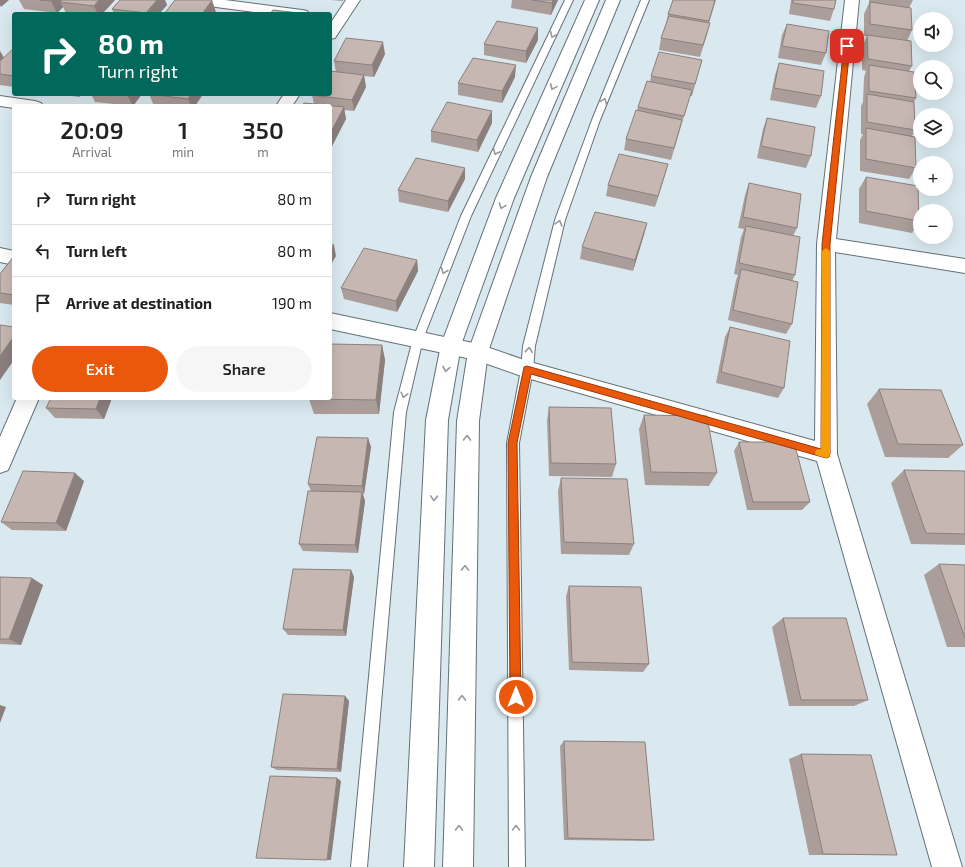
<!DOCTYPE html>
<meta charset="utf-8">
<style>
body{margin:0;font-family:"Exo 2",sans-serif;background:#f6f6f6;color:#222;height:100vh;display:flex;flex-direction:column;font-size:15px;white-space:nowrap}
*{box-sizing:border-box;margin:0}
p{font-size:13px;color:#767676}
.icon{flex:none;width:22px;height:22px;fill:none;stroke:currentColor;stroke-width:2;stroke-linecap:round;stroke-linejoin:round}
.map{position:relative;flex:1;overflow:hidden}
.drawer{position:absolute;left:12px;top:104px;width:320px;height:296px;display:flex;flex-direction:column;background:#fff;border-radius:4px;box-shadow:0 4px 16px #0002}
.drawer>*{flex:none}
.guide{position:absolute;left:12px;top:12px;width:320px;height:84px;border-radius:4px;box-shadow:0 4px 16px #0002;background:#00695c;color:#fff;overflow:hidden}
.fabs{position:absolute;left:913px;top:12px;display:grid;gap:8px}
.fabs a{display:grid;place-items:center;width:40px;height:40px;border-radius:50%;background:#fff;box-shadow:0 4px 16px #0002;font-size:20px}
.pin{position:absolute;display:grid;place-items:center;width:34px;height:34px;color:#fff;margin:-17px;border-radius:8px;box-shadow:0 2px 6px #0006}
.me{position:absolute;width:44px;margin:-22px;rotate:0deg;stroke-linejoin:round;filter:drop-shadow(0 0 3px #0008)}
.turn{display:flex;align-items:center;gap:14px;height:84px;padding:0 20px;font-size:18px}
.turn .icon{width:52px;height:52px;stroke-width:2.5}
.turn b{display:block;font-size:28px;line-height:34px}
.eta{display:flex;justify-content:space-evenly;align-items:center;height:68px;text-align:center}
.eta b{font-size:24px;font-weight:600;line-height:28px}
.button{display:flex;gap:8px;margin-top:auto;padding:8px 20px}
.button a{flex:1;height:46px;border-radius:24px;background:#ea580c;color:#fff;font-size:16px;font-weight:600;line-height:46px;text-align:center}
.button a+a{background:#f6f6f6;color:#222}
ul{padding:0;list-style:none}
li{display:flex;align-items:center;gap:12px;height:52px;padding:0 20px;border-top:1px solid #e0e0e0}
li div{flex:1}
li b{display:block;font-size:15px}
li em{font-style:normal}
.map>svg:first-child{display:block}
</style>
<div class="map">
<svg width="965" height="867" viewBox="0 0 965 867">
<rect width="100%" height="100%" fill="#dae9f0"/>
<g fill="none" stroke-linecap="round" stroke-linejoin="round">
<g stroke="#637177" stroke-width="2">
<path id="service" d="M565,0H573L471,216L423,339L406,412L367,867H351L394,412L413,339L461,216Z
M641,0H649L600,120L565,220L535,346L533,370L519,443L525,867H509L507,443L521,370L523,346L555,220L592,120Z"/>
</g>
<g stroke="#637177" stroke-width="2">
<path id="minor" d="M186,0H225L302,10L307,11L309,14H270L193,4L188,3Z
M346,0H360L335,38L330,39V24Z
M845,0H859L836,239L965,259V273L835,252L837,454L962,867H932L817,461L527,378L476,360L330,329V313L478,344L530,362L815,441L817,244Z
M284,94H300L292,106H276Z
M0,96L35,101L41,103L43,106H14V108L0,106Z
M0,248L14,251V265L0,262Z
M17,398H39L8,470L0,473V437Z"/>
</g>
<g stroke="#637177" stroke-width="2">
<path id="secondary" d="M585,0H599L514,198L461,345L448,420L434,867H404L426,420L441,345L496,198Z
M606,0H620L547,177L488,352L479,421L473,867H443L457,421L468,352L531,177Z"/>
</g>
<use href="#service" fill="#fff" fill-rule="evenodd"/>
<use href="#minor" fill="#fff" fill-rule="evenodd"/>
<use href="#secondary" fill="#fff" fill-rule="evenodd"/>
</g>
<path fill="#ab9d9a" d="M19,0H115L102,14L66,13L63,7L57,13L24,9Z
M120,0H165L167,5L159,14H114L112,9Z
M330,0H343V1Z
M512,0H558L551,15L511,8Z
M673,0H716L709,23H710L707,35L700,57L659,50L661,38L666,24L668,14Z
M791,0H836L834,9L830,21L789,14Z
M869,0H913L909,8L912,30L907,41L912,66L909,71L916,98L914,102L915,130L912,136L916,168L909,179L860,171V140L863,134H861V106L863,102L864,77L866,71L862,70V47L867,36H864V14L869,3Z
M787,24L826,53L821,65L778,58L782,35Z
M538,28V40L526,63L484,55V44Z
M14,50V87L0,85V51L4,58Z
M385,54L374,77L364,76L366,87L354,111L344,110L346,119L332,146H330V106L314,104L312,95L336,72L334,61Z
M702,60L692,96H690L671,160L624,150L626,139L637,111L638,107L650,82L651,76Z
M779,63L821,96L816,108L770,100L775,75Z
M515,77L502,103L458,95V83Z
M57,94H82L79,97Z
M91,94H142L133,106L95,102Z
M149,94H203L195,106H154Z
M492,111V123L478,152L431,142V131Z
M767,118L811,156L806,168L757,158L763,129Z
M668,164L655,207L606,196L608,185Z
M866,177L919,221L912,233L859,223V189Z
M465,179L448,212L399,202L398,190Z
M749,183L797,228L793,236L795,275L792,281V324L786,334L728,320L736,280L738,275L734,274L741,237L744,229L738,228L745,195Z
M647,223L633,271L580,259L582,247Z
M14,256V305L0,303V274Z
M417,260L418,271L397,312L344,299L341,288Z
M730,327L784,388L778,398L716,383L725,337Z
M382,345L385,360L379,414H314L309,399Z
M879,389L963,445L948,458L885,457L867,404Z
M51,398H112L104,419L55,418L46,408Z
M549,407L616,464L612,477L549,476L547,421Z
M644,415L717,473L709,486L645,485L639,429Z
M368,438L371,447L364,494H363L365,501L358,553L303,551L299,544L311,491L308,484Z
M739,442L810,502L802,510H747L734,451Z
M904,470L965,471V545L911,544L891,483Z
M561,478L634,544L629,555L561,554L558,491Z
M84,481L66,531L12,530L1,522Z
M939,564L965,565V647H947L924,575Z
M351,570L354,577L346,636L288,635L283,629Z
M0,577L43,585L21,645L0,644Z
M569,586L649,664L643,672L569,670L566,596Z
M783,618L868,700L854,706H789L772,627Z
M345,696L349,701L341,772L277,770L271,767Z
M564,741L654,840L647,841L564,840L560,746Z
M801,754L897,855H809L789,759Z"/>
<path fill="#8b807d" d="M0,0H9L1,7L0,5Z
M52,0H69L60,2L63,7L57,13L51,1Z
M99,0H115L102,14H98L94,6Z
M157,0H165L167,5L159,14H147L146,13Z
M212,0L216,12L214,14H202Z
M553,0H558L551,15L552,3Z
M538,28V40L526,63V51Z
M383,42L385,54L374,77L372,65Z
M0,51L4,58L0,62Z
M516,65L515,77L502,103V91Z
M364,75L366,87L354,111L352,100Z
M78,94H82L79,97Z
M128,94H142L133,106L127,95Z
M191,94H203L195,106H191L188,99Z
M344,107L346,119L332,146L330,134Z
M492,111V123L478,152L477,140Z
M668,164L665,175L655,207L658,196Z
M465,168V179L448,212V201Z
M647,223L644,235L633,271L635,260Z
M334,245L336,256L330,266V251Z
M417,260L418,271L397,312L396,301Z
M14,336V360L0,380V356Z
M382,345L385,360L379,414L376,400Z
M100,398H112L104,419L96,409Z
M368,438L371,447L364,494L362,486Z
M75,473L84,481L66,531L56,523Z
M362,492L365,501L358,553L355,545Z
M351,570L354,577L346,636L343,630Z
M32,578L43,585L21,645L9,639Z
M345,696L349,701L341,772L337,769Z
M0,705L6,707L0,723Z
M337,778L341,781L331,860H327Z"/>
<path fill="#c7b7b3" stroke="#8b807d" d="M40,0H52L51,1Z
M62,0H99L94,6L60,2Z
M120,0H157L146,13L112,9Z
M175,0H212L202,14H164Z
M532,0H553L552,3Z
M673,0H715L709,21L668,14Z
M793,0H836L834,9L793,3Z
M870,2L911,8L912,30L870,24Z
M273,10L308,14H270Z
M669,16L710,23L703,45L661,38Z
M497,21L538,28L526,51L484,44Z
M787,24L829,31L826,53L782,46Z
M867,35L911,41L912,66L868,59Z
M346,38L383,42L372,65L334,61Z
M12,50H14V76L0,74V61Z
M659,52L702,60L695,84L651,76Z
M473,58L516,65L502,91L458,83Z
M779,63L824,71L821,96L774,88Z
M869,65L914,72L916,98L869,91Z
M330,71L364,75L352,100L312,95L313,94H330Z
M647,81L692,90L684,116L638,107Z
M149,94H191L188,99Z
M867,94L914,102L915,130L867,122Z
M447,102L492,111L477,140L431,131Z
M304,103L344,107L330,134V106H302Z
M636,110L682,120L674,148L626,139Z
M767,118L815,127L811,156L761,146Z
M866,128L915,137L916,168L866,159Z
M619,154L668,164L658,196L608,185Z
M416,158L465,168L448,201L398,190Z
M866,177L918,186L919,221L866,211Z
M749,183L801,194L797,228L743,217Z
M595,212L647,223L635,260L582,247Z
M746,226L800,237L795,275L739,263Z
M330,244L334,245L330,251Z
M364,248L417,260L396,301L341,288Z
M14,256V295L0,293V274Z
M741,269L798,282L792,324L733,310Z
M0,325L14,327V336L0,356Z
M730,327L790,341L784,388L721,372Z
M330,344L382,345L376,400L309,399V398H330Z
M879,389L941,390L963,445L898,444Z
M51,398H100L96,409L46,408Z
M549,407L611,408L616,464L551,463Z
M644,415L707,416L717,473L651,472Z
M317,437L368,438L362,486L308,484Z
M739,442H794L810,502H753Z
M904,470L965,471V534L926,533Z
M23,471L75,473L56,523L1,522Z
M561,478L627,479L634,544L564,542Z
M308,491L362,492L355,545L299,544Z
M939,564L965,565V638Z
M293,569L351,570L343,630L283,629Z
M0,577L32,578L9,639H0Z
M569,586L641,587L649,664L572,662Z
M783,618H846L868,700H801Z
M283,694L345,696L337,769L271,767Z
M564,741L645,742L654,840L568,838Z
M801,754L871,755L897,855L823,854Z
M270,776L337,778L327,860L256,858Z"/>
<defs><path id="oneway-chevron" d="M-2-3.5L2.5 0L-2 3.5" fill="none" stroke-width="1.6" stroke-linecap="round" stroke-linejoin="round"/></defs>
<g stroke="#969899">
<use href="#oneway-chevron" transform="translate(553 35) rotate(116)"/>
<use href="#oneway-chevron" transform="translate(553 87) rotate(114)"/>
<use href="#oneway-chevron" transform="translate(604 101) rotate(-68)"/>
<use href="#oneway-chevron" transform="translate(496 152) rotate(116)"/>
<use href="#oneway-chevron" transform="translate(502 206) rotate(110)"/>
<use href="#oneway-chevron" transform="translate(559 223) rotate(-74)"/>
<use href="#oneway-chevron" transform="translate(444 271) rotate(112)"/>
<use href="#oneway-chevron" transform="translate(529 350) rotate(-84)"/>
<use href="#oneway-chevron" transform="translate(446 369) rotate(100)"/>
<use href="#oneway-chevron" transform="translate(404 395) rotate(104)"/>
<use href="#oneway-chevron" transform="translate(467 438) rotate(-89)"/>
<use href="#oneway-chevron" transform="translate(434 498) rotate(92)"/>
<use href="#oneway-chevron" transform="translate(465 568) rotate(-89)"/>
<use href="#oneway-chevron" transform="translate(462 698) rotate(-89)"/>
<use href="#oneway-chevron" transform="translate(459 828) rotate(-89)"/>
<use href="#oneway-chevron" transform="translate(516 828) rotate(-90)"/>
</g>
<path fill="#ea580c" stroke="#983908" d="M847,44L850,46L830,244V454L829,457L826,458L531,374L517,443L521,697L520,701L516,702L512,701L510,697L508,443L524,367L527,366L821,449L822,244L844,46Z"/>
<path fill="#f59e0b" d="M826,248L830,251V454L829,457L826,458L816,455L815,453L816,450L821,449L822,251Z"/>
</svg>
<div class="fabs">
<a><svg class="icon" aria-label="sound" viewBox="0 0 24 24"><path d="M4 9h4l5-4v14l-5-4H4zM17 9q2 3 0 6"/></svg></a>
<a><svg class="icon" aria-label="search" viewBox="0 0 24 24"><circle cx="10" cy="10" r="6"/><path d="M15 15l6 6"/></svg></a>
<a><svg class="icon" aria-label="layers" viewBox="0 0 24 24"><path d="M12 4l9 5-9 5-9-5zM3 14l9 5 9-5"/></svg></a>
<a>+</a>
<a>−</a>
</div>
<div class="pin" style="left:847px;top:46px;background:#d93025"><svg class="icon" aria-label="arrive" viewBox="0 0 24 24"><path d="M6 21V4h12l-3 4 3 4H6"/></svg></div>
<svg class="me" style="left:516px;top:697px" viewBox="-20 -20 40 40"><circle r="17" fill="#ea580c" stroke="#fff" stroke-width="3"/><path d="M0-11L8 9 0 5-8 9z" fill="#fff"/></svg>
<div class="guide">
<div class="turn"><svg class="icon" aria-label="right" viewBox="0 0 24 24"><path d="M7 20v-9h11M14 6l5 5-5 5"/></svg><div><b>80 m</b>Turn right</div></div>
</div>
<section class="drawer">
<div class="eta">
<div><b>20:09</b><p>Arrival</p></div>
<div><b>1</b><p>min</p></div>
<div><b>350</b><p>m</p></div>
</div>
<ul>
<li><svg class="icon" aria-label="right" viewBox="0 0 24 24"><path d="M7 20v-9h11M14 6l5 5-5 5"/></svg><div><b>Turn right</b></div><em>80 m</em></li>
<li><svg class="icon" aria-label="left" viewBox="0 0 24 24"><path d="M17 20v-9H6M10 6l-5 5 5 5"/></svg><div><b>Turn left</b></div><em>80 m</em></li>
<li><svg class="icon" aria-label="arrive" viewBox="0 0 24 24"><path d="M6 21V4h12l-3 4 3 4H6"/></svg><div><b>Arrive at destination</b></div><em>190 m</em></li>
</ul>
<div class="button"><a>Exit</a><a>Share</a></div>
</section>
</div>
